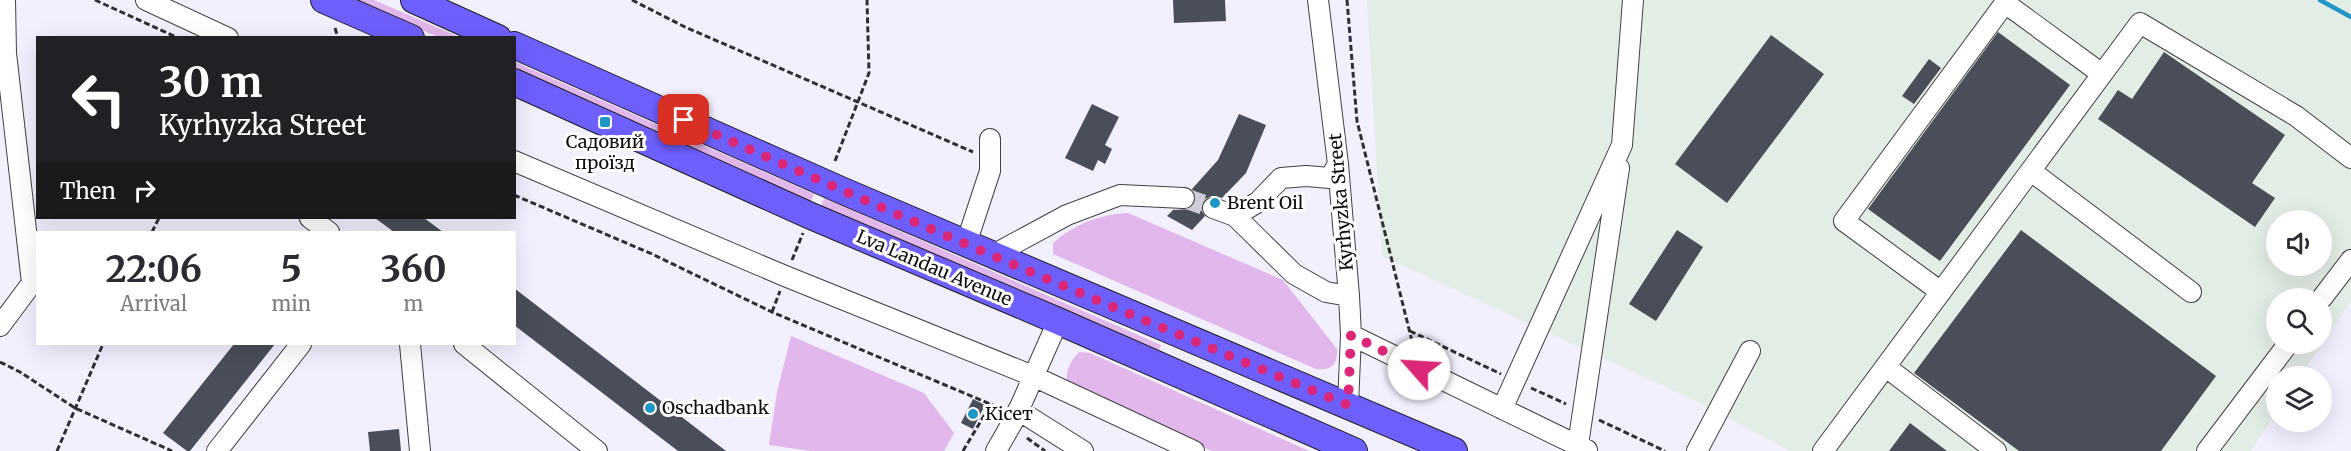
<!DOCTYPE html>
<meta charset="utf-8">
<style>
body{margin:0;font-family:Merriweather,serif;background:#f7f7f7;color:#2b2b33;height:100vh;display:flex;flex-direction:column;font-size:22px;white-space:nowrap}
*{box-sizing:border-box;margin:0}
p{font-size:20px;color:#7c7c81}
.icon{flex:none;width:33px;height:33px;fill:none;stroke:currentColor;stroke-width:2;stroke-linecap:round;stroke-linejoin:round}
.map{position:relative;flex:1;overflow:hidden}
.panel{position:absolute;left:36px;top:231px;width:480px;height:114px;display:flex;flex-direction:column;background:#fff;border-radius:0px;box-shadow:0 6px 24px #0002}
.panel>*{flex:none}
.banner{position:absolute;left:36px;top:36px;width:480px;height:183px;border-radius:0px;box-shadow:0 6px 24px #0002;background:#202124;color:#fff;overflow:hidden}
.fabs{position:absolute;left:2266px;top:210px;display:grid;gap:12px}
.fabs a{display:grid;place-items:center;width:66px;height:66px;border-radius:50%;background:#fff;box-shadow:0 6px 24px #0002;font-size:30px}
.pin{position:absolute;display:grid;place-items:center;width:51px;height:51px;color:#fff;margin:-26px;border-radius:12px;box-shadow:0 3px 9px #0006}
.me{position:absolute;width:66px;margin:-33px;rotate:296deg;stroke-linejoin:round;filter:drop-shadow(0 0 4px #0008)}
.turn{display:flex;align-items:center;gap:21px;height:126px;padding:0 24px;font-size:27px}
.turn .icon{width:78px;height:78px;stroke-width:2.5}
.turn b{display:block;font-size:42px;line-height:51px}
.then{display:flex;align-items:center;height:57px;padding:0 24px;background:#0003;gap:12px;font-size:22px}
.eta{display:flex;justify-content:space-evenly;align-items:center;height:102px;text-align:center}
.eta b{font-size:36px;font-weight:700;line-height:42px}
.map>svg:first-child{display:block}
</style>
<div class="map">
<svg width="2351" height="451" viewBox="0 0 2351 451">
<rect width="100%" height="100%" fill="#f2efff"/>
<path fill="#e2ede5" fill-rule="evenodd" d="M1367,0H2351V301L2300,376H2277V412L2251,451H1790L1690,398L1382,256ZM2277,220H2322V266H2277ZM2277,298H2322V344H2277Z"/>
<path fill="#e2b7ec" d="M353,0H374L459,37H438Z
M515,62L814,194L811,201L515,71Z
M824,198L1161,345L1158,353L821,206Z
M1128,213L1283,280L1337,349C1338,364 1331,371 1316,369L1053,254V243C1074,224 1101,214 1128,213Z
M791,336L924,393L954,433L944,451H811L769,445L777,392Z
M1079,352L1090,353L1309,451H1212L1067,387C1065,373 1069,362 1079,352Z"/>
<path fill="#4a4e58" d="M1173,0H1225L1226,21L1174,23Z
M1998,32L2070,85L1940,261L1868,209Z
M1771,35L1824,74L1727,203L1675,164Z
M2164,52L2285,135L2252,183L2275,198L2255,227L2098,119L2118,90L2132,99Z
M1929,59L1941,68L1914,104L1902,96Z
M1092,104L1119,117L1105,145L1112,149L1105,164L1098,160L1093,171L1065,158Z
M1239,114L1266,125L1246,173L1222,198L1212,196L1205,199L1201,210L1205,216L1192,230L1167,216L1173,210L1189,209L1194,205L1196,198L1192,189L1218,160Z
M375,218H424L443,232H394Z
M1677,230L1703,247L1656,321L1629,304Z
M2021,230L2216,376L2161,451H2019L1914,373Z
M514,288L726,451H678L514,325Z
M234,344H275L190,451H187L163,433Z
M973,399L985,405L973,429L961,423Z
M1910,423L1947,451H1889Z
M399,429L401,451H370L368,432Z"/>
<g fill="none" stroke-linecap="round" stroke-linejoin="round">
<path stroke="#d0cddb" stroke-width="20" stroke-dasharray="20 10" stroke-linecap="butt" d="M1184,198L1213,208"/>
<g stroke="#414141" stroke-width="22">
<path id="minor" d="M146,0L228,38
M1318,0L1338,164L1349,296L1351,335L1348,405
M514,161L785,276L1033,376L1194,451
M1338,164L1330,178L1306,176L1281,178L1258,202L1235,216L1294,274L1326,292L1349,296
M2031,171L2191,292
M1213,208L1235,216
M310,218L329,232
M966,244L990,171V139
M993,255L1067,215L1120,195L1184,198
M1941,292L1844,221L2005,3L2102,74
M2322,298L2351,260
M0,326L32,283L6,53L5,0
M1351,335L1587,450
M410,344L420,451
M464,344L597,451
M1886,367L1996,451
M1502,409L1622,145L1633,0
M1018,410L1083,451
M1578,445L1619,168
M217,451L301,344
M996,451L1016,416L1058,321
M1697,451L1750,351
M1823,451L2140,23L2296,116L2351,158
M2207,451L2288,344"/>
</g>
<g stroke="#1f1f1f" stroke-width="28">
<path id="major" d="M324,0L411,38
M414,0L498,38
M514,45L843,191L1454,451
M514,82L811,216L1058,321L1354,451"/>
</g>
<path stroke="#303030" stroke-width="3" stroke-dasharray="6 3" stroke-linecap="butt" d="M95,0L178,38
M632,0L685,27L973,152
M1347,0L1357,121L1413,345
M335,28L338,38
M835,161L869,73L867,0
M514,195L652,254L772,312L1002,409
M152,232L159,218
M792,260L803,233
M772,312L780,291
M1410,331L1501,374
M0,362L20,372L75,408L172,451
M1531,388L1566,404
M1599,420L1665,451
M1027,438L1045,451
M57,451L103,344
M963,451L991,404"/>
<use href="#minor" stroke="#fff" stroke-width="20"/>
<use href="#major" stroke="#6e60ff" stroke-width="26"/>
<path stroke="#1f96c5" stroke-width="4.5" d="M2320,0L2351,17"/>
</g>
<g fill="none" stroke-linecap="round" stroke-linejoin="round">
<path stroke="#db2777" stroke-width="10" stroke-dasharray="0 18" d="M684,120C904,219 1125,313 1348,405L1351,335L1419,369"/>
</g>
<g fill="#1f96c5" stroke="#fff" stroke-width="2">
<rect x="599" y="116" width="12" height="12" rx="3"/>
<circle cx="1215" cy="203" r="6"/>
<circle cx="650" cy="408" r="6"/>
<circle cx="973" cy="414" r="6"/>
</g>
<g text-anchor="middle" stroke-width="6" stroke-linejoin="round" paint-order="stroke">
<g font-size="18" fill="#0e0e0e" stroke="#fff" text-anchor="start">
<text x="605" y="148" text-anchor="middle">Садовий<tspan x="605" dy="21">проїзд</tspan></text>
<text x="1227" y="209">Brent Oil</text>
<text x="662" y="414">Oschadbank</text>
<text x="985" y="420">Кісет</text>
</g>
<g font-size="18" fill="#0e0e0e" stroke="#fff">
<text transform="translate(1341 202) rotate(-95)" y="6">Kyrhyzka Street</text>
<text transform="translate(934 268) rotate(23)" y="6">Lva Landau Avenue</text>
</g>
</g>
</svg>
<div class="fabs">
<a><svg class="icon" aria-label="sound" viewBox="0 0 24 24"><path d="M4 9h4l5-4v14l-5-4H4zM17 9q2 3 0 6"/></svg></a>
<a><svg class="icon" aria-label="search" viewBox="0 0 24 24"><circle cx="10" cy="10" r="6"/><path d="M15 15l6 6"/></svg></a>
<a><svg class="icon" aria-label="layers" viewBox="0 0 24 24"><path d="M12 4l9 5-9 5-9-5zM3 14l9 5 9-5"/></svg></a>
</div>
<div class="pin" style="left:684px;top:120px;background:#d93025"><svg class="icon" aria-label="arrive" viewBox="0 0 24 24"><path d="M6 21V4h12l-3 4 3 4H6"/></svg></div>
<svg class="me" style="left:1419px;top:369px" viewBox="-20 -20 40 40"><circle r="19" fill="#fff"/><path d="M0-13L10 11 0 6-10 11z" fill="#db2777"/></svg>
<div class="banner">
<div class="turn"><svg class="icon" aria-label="left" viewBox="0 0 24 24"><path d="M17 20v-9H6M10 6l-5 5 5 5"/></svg><div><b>30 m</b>Kyrhyzka Street</div></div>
<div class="then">Then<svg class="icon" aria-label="right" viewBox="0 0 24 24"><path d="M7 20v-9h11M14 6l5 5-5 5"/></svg></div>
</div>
<section class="panel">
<div class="eta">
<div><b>22:06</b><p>Arrival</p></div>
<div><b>5</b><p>min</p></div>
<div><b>360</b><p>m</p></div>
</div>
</section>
</div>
